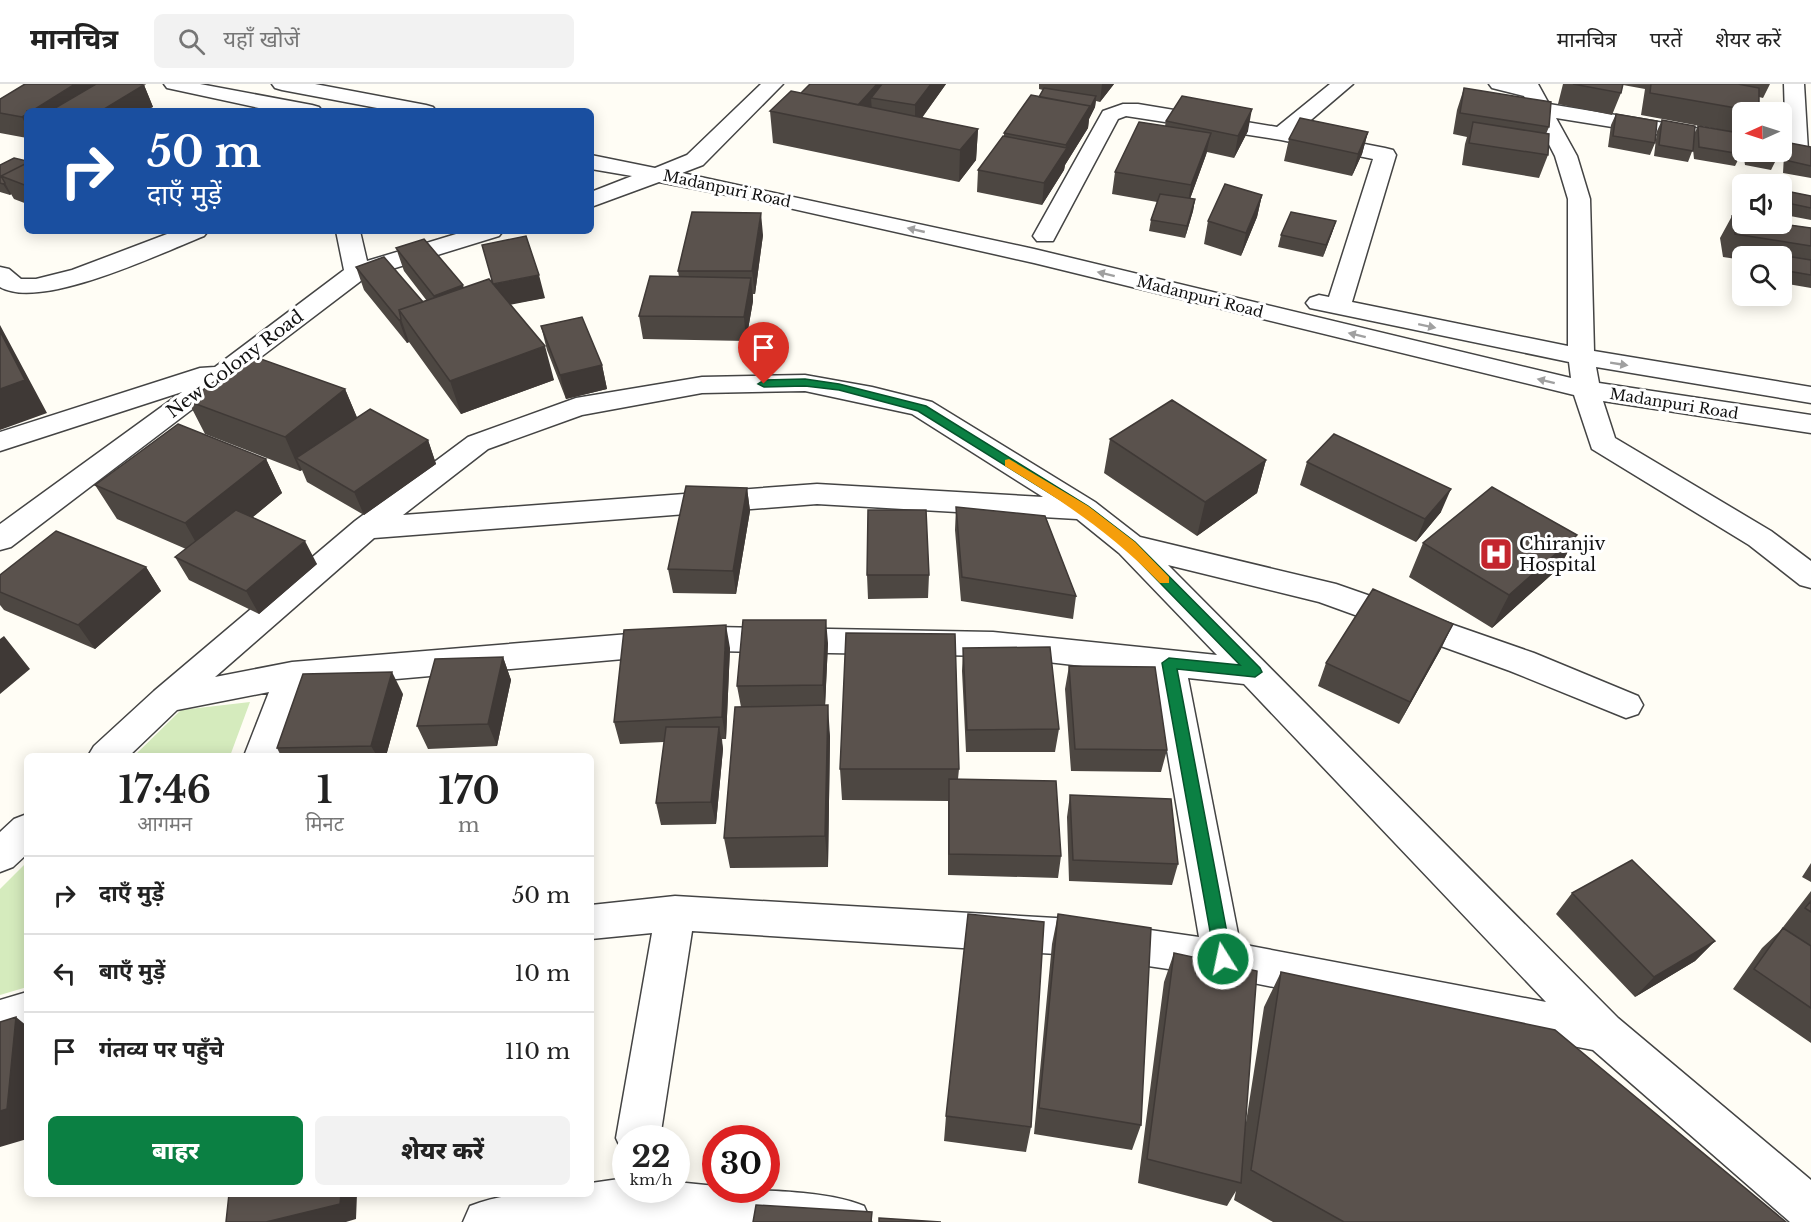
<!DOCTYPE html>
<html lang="hi">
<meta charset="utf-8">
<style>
body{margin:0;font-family:"Libre Baskerville","Noto Sans Devanagari",serif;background:#f2f2f2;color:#222;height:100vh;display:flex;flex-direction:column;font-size:22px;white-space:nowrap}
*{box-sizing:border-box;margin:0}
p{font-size:20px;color:#767676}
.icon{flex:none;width:33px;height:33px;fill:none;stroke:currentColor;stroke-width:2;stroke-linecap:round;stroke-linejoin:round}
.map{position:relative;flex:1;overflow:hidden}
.sheet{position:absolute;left:24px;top:669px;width:570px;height:444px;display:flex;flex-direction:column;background:#fff;border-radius:9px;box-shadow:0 3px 15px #0003}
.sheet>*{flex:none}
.guide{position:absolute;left:24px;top:24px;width:570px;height:126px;border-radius:9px;box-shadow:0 3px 15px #0003;background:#1a4fa0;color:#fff;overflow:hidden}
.needle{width:39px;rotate:267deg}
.controls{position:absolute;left:1732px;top:18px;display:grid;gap:12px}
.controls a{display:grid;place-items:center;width:60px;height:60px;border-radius:9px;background:#fff;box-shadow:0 3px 15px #0003;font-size:30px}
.speed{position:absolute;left:612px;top:1041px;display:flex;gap:12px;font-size:30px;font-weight:700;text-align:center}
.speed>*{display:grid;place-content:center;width:78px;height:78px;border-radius:50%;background:#fff;box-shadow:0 3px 15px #0003;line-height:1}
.speed small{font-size:15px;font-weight:400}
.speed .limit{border:9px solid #d22;background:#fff;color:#111}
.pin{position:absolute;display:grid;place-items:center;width:51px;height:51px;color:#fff;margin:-62px -26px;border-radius:50% 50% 50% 0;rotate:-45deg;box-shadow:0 0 6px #0007}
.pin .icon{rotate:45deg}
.me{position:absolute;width:66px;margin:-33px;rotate:350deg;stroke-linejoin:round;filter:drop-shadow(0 0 4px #0008)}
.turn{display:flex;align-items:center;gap:21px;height:126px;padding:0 24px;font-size:27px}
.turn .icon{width:78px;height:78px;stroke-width:2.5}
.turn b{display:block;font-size:42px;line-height:51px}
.eta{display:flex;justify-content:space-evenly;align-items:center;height:102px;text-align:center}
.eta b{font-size:36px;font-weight:800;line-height:42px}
.cta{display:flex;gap:12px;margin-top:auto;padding:12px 24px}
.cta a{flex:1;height:69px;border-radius:9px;background:#0b8043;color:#fff;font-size:24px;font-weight:800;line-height:69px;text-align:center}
.cta a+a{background:#f2f2f2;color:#222}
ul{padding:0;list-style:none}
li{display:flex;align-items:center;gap:18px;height:78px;padding:0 24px;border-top:2px solid #e0e0e0}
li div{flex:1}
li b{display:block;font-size:22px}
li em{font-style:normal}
header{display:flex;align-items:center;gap:36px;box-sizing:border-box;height:84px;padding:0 30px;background:#fff;border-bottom:2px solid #e0e0e0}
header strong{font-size:28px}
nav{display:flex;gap:33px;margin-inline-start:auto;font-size:21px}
.search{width:420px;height:54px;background:#f2f2f2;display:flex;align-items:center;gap:15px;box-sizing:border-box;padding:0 21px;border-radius:9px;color:#767676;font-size:22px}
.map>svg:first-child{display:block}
</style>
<header>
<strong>मानचित्र</strong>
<div class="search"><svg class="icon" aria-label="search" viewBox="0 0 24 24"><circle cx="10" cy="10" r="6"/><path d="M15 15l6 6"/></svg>यहाँ खोजें</div>
<nav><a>मानचित्र</a><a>परतें</a><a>शेयर करें</a></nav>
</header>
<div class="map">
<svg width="1811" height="1138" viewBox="0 0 1811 1138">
<rect width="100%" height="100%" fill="#fffdf5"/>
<path fill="#d5ebbd" d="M250,618L230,672H134L181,626Z
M27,778V903L0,911V805Z"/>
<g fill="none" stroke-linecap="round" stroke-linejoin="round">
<g stroke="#444" stroke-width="3">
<path id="minor" d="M164,0H200L312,21L319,23L322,27H273L167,4Z
M272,0H315L426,21L433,23L436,27H393L282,6L275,4Z
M761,0H783L703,81L682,89L1034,165L1571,294L1569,278L1310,224L1306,219L1310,214L1319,211L1329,213L1373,75L1281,56L1126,32L1118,35L1053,157H1037L1033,152L1103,27L1123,20H1138L1277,43L1330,0H1353L1298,47L1385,64L1393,66L1396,71L1352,218L1568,262V115L1555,72L1524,12L1492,4L1489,0H1538L1549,20L1743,52V64L1556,34L1577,72L1590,115L1594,267L1811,303V319L1596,283L1599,299L1811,331V349L1603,317L1615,354L1771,447L1811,477V504L1800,501L1749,461L1592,365L1574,311L1034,179L758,117L659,98L591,123V108L632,92L591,85V71L655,84L687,71Z
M1784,0H1804L1808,67L1805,72H1789L1786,67Z
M175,147H208L204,152C161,169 41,227 0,203V183L9,185L21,195H36L72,186Z
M336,147H360L367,177L466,147H503L499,152L366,193L11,463L0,466V440L182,308L0,367V348L200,284L215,283L344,186Z
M805,291L872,303L932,318L1095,418L1140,453L1336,500L1534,569L1638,612L1643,621L1638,630L1626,634L1510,587L1319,518L1168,481L1618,934L1811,1096V1138H1790L1593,966L1223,893L1073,871L692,847L660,1054H626V1071L623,1069L616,1054L652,849L591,855V821L675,812L1073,835L1199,853L1154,590L993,572L714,567L305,603L280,672H244L269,608L177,626L129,672H88L94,662L154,607L355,437L468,353L576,314L702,293ZM805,307L912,330L1043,413L817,400L403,431L488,365L582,331L702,309ZM817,420L1077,435L1119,469L1217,571L993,548L714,543L292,578L215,593L374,454ZM1188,594L1244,600L1546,918L1240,860Z
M27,730V770L13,783L0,788V748L14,735Z
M27,908V946L0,954V916Z
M626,1094V1106H676V1098L716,1102V1106C758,1106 826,1106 864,1122L871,1138H463L470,1122C508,1106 550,1110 591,1110V1099Z"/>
</g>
<use href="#minor" fill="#fff" fill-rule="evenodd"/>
</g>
<path fill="#4d4742" d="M946,0L922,34L978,45L976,76L959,98L773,59L770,27L801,9Z
M1039,0H1114L1100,18L1096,17L1095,23L1089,35L1088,44L1065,81L1064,86L1042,121L977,108L978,86L1004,52V49L1039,13L1043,6L1039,5Z
M1563,0H1770L1763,14L1759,13V28H1743V50L1641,31L1645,5L1623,1L1621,9L1612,31L1558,20Z
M144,1L153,23L27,27V54L0,49V15Z
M1464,4L1549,43L1546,50L1548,71L1539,94L1462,81L1465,60L1467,53L1453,50L1457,26Z
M1616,30L1655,59L1650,71L1608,63L1611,41Z
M1662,36L1694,50L1698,42L1741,70L1735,82L1694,75L1693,65L1688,78L1654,72L1657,47Z
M1166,37L1248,47L1234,74L1207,68L1190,115H1195L1193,127L1185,154L1149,147L1151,136L1157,118L1112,110L1115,88L1165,42Z
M1368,48L1362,70L1352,92L1284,77L1289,55Z
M1790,59L1811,63V94L1783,89L1784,71Z
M1743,68H1776L1777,74L1771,86L1745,81Z
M27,77V120L14,115L11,110L10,111L0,108V81Z
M1791,108L1811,112V136L1785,131V120Z
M1262,111L1257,133L1241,172L1204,160L1208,137Z
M1732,132L1811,144V204L1782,199V172H1743V176L1723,173L1720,154Z
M1336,137L1332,149L1323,173L1278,163L1281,151Z
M763,151L755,210H753V217L746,257L643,255L639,232L679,193L678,187Z
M396,164L464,204L492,199L545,214L510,220L554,296L461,330L409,258L407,259L364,206L356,183L423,218L427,217L404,187Z
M541,242L602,281L607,305L566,315L547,266Z
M345,305L357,334L428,356L436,380L364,431L307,398L302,386L300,387L205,350L188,317Z
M1110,355L1266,376L1257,409L1197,452L1104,389Z
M266,375L282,409L253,433L317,480L259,530L189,496L175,473L186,465L117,435L95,401Z
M1307,378L1441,428L1416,458L1300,401Z
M747,404L750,427L736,510L673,509L668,485Z
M956,423L1076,512L1073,535L961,517L955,446Z
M1577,451L1559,484L1492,544L1409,493L1423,459Z
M146,483L161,507L95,565L4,526L0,521V491Z
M867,491H929L928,514L868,515Z
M828,559L825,621L830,653L828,783L730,784L724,754L741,623L737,602Z
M1442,563L1399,640L1318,602L1326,579Z
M730,564L726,655H722L723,665L716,740L661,741L656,719L664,658L620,660L614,638Z
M963,564L1059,645L1055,668H966L962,587Z
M503,573L511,596L497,662L428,665L417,642Z
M1069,582L1167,666L1161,688L1071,687L1065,605Z
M403,610L386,672H281L277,664Z
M840,685H959L958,695L1061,772L1058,794L948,791V717L842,716Z
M1070,711L1178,780L1172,801L1069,797L1067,733Z
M1811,779V798L1802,793Z
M1811,807V959L1733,905L1762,864L1780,847Z
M1572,809L1715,857L1695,877L1635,913L1556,830Z
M1058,830L1141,1041L1132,1066L1034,1050L1052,860Z
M1174,869L1244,1051L1264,923L1281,888L1786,1138H1273L1234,1116L1236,1107L1227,1122L1138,1099L1164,898Z
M946,1032L1031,1043L1026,1068L944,1057Z"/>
<path fill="#3f3936" d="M75,0H97L77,27H32Z
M877,0H893L871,14L872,28L854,26Z
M931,0H946L915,43V21Z
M1102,0H1114L1100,18Z
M144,1L153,23L146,27H101Z
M1096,12L1095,23L1089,35L1088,44L1065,81L1064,86L1042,121L1044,99L1065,66L1066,61Z
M1252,25L1248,47L1234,74L1238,52Z
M27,30V43L22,33Z
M978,45L976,76L959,98L960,66Z
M1368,48L1362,70L1352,92L1358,70Z
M1211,49L1206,71L1187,123L1191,101Z
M5,99L11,110L10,111L3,100Z
M1262,111L1257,133L1241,172L1246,149Z
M1195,115L1193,127L1185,154L1187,142Z
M761,129L763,151L755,210L752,187Z
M1336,137L1332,149L1323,173L1326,161Z
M539,191L545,214L499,223L493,200Z
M751,194L753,217L746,257L744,233Z
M463,201L470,224L442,235L434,212Z
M401,235L409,258L407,259L399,236Z
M0,241L47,329L0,346Z
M545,262L554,296L461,330L450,297Z
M602,281L607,305L566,315L560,291Z
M345,305L359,338L296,374L302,386L300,387L285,353Z
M428,356L436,380L364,431L354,408Z
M266,375L282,409L204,473L185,439Z
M1266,376L1257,409L1197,452L1205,418Z
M747,404L750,427L736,510L733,487Z
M1451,405L1441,428L1416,458L1425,435Z
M1577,451L1559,484L1492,544L1509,511Z
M305,457L317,480L259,530L246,507Z
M146,483L161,507L95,565L78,541Z
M826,536L828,559L825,624L823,601Z
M1453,540L1442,563L1399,640L1410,618Z
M726,541L730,564L726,655L722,633Z
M4,552L30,585L0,610V555Z
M503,573L511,596L497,662L488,640Z
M392,588L403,610L386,672H377L371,662Z
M828,621L830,653L828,783L825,752Z
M719,643L723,665L716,740L711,718Z
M1715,857L1695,877L1635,913L1654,893Z
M16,933L27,942V1055L0,1063V1027Z
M341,1110H357L356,1135L346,1138H266Z"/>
<path fill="#5a524d" stroke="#3f3936" stroke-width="1.5" d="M25,0H75L32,27H27V30L22,33L0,29V15Z
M96,0H138L144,1L101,27H50Z
M810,0H877L858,21L801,9Z
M882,0H931L915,21L871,14Z
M1573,0H1623L1621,9Z
M1651,0H1738L1759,4V28L1650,9Z
M1044,4L1096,12L1090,24V22L1039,13Z
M1464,4L1551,18L1549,43L1460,29Z
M791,7L978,45L960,66L770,27Z
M1031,11L1090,22L1066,61L1004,49Z
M1182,12L1252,25L1238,52L1166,37Z
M1616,30L1657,37L1655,59L1613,52Z
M1300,34L1368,48L1358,70L1289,55Z
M1662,36L1695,42L1693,67L1659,61Z
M1139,38L1211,49L1191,101L1115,88Z
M1473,38L1549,50L1548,71L1469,59Z
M1698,42L1739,49L1741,70L1699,63Z
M1003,52L1067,64L1044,99L978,86Z
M1790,59L1811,63V82L1789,77Z
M1750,68H1776L1777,74L1751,70Z
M14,74L27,77V79L1,92L5,99L3,100L0,99V81Z
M27,79V102L1,92Z
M1225,100L1262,111L1246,149L1208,137Z
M1791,108L1811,112V124L1792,120Z
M1160,110L1195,115L1187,142L1151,136Z
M692,128L761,129L752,187H678Z
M1291,128L1336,137L1326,161L1281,151Z
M1732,132L1743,133V140H1782L1811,144V162L1735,150Z
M526,152L539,191L493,200L482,161Z
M424,155L463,201L434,212L396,164Z
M1754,167L1811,176V191L1782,186V172H1755Z
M384,173L423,218L399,226L401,235L399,236L356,183Z
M650,192L751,194L744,233L639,232Z
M489,195L545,262L450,297L399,226Z
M582,233L602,281L560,291L541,242Z
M0,247L25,296L0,305Z
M250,271L345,305L285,353L188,317Z
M1172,316L1266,376L1205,418L1110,355Z
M370,325L428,356L354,408L296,374Z
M178,340L266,375L185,439L95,401Z
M1334,350L1451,405L1425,435L1307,378Z
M686,402L747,404L733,487L668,485Z
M1492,403L1577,451L1509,511L1423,459Z
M956,423L1045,432L1076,512L962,493Z
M236,426L305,457L246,507L175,473Z
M868,426H926L929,491H867Z
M56,447L146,483L78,541L0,508V491Z
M1373,505L1453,540L1410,618L1326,579Z
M743,536H826L823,601L737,602Z
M726,541L722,633L614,638L624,546Z
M846,549L955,550L959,685H840Z
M1050,563L1059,645L967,646L963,564Z
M503,573L488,640L417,642L435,575Z
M1069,582L1155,583L1167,666L1075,665Z
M392,588L371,662L277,664L303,590Z
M828,621L825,752L724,754L735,623Z
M666,643H719L711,718L656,719Z
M949,695L1056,697L1061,772L949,770Z
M1070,711L1171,715L1178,780L1073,776Z
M1632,776L1715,857L1654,893L1572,809Z
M1811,817V828L1805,824Z
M968,830L1044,838L1031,1043L946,1032Z
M1058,830L1151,844L1141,1041L1039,1024Z
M1783,844L1811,862V924L1754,885Z
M1174,869L1257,887L1241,1099L1147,1075Z
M1281,888L1555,946L1786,1138H1344L1251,1086Z
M16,933L7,1025L0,1027V938Z
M229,1110H341L340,1120L266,1138H226Z
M756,1121L872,1128L871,1138H753Z
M879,1134L941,1138H879Z"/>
<defs><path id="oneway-solid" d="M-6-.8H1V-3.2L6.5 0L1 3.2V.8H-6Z" transform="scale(1.5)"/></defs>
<g fill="#a0a0a0">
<use href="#oneway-solid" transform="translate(916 146) rotate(-167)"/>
<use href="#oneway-solid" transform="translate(1106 190) rotate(-166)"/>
<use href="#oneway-solid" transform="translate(1427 242) rotate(12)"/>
<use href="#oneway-solid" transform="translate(1357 251) rotate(-166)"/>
<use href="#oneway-solid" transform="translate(1619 280) rotate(9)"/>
<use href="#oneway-solid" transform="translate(1546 297) rotate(-166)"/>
</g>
<path fill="#0b8043" stroke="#07532c" stroke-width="1.5" d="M805,295L839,300L926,322L1088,422L1135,458L1260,584L1262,588L1255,593L1177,585L1232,875L1229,880L1223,882L1218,880L1215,875L1162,579L1169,574L1240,581L1126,464L1080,428L918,327L839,306L805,302L764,303L758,300L764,296Z"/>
<path fill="#f59e0b" d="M1009,375L1088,422L1135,458L1169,493V499H1160C1111,449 1064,418 1005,382V376Z"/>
<defs>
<g id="hospital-square" transform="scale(1.725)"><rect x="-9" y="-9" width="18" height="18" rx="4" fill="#c4262e" stroke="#fff"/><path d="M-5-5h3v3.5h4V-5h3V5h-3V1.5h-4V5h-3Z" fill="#fff"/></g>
</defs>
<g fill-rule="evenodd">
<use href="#hospital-square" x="1496" y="470"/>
</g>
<g text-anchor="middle" stroke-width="6" stroke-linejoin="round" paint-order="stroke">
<g font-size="15" fill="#111" stroke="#fff">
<text transform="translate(727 105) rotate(12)" y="5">Madanpuri Road</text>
<text transform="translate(1200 213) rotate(14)" y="5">Madanpuri Road</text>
<text transform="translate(1674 320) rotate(9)" y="5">Madanpuri Road</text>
</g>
<g font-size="18" fill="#111" stroke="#fff">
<text transform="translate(235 280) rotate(-37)" y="6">New Colony Road</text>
</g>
<g font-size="18" fill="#111" stroke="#fff" text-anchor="start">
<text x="1519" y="466">Chiranjiv<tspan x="1519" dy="21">Hospital</tspan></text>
</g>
</g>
</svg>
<div class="controls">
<a><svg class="needle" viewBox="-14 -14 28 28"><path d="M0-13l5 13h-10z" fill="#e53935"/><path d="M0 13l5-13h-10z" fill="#767676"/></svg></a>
<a><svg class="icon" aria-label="sound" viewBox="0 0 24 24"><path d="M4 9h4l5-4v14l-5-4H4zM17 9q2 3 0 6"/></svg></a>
<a><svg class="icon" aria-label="search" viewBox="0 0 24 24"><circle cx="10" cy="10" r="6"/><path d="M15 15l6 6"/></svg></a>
</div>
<div class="speed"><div>22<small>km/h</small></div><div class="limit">30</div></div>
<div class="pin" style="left:764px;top:300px;background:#d93025"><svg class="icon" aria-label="arrive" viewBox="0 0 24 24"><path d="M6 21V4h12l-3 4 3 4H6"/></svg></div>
<svg class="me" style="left:1223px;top:875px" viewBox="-20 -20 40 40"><circle r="17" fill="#0b8043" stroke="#fff" stroke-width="3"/><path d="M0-11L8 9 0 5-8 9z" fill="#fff"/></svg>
<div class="guide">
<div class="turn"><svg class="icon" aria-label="right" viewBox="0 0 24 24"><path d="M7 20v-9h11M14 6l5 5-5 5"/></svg><div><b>50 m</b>दाएँ मुड़ें</div></div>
</div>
<section class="sheet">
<div class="eta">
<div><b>17:46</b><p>आगमन</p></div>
<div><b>1</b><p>मिनट</p></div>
<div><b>170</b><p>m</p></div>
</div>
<ul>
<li><svg class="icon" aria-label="right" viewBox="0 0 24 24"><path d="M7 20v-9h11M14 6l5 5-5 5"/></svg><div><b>दाएँ मुड़ें</b></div><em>50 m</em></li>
<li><svg class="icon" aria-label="left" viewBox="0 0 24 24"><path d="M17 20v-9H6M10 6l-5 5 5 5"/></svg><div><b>बाएँ मुड़ें</b></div><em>10 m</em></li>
<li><svg class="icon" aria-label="arrive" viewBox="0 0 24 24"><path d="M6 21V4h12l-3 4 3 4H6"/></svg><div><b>गंतव्य पर पहुँचे</b></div><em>110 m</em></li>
</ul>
<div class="cta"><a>बाहर</a><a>शेयर करें</a></div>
</section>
</div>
